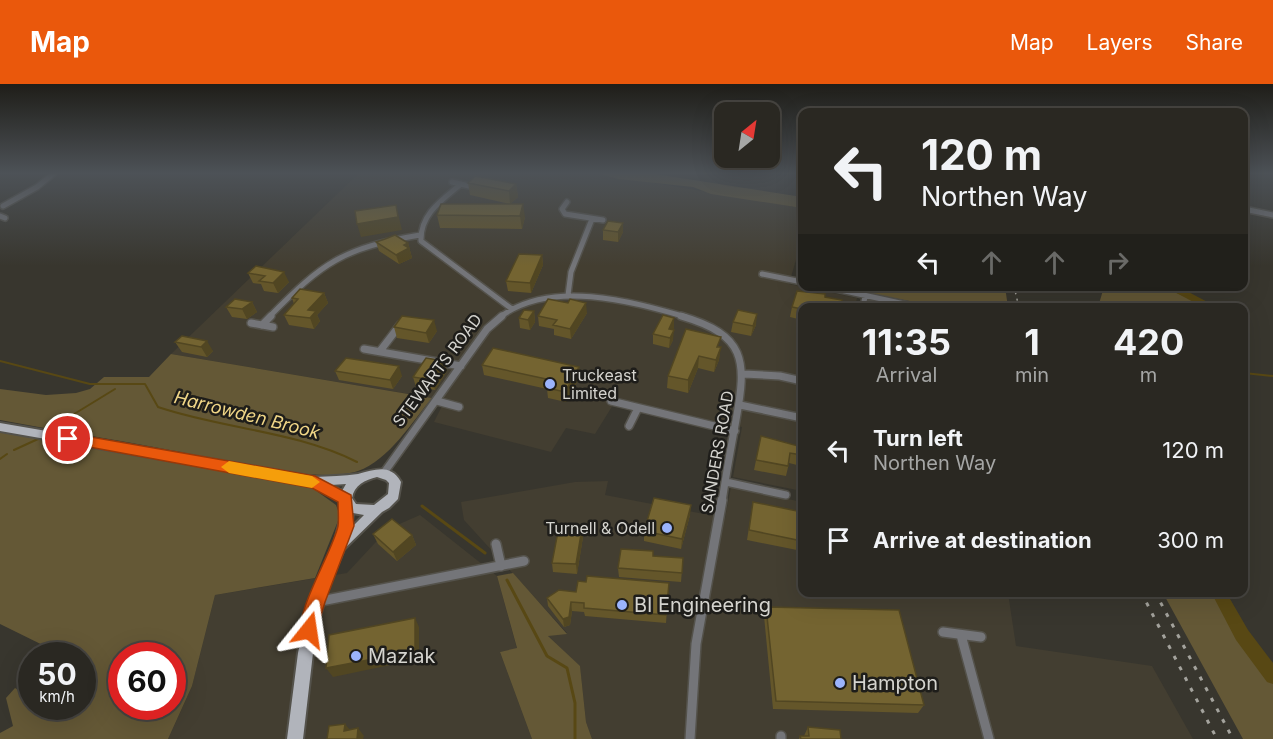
<!DOCTYPE html>
<style>
body{margin:0;font-family:Inter,sans-serif;background:#32302a;color:#f1f3f6;height:100vh;display:flex;flex-direction:column;font-size:22px;white-space:nowrap}
*{box-sizing:border-box;margin:0}
p{font-size:20px;color:#a5a6a5}
.icon{flex:none;width:33px;height:33px;fill:none;stroke:currentColor;stroke-width:2;stroke-linecap:round;stroke-linejoin:round}
.map{position:relative;flex:1;overflow:hidden}
.details{position:absolute;left:798px;top:219px;width:450px;height:294px;display:flex;flex-direction:column;background:#2a2822;border-radius:12px;box-shadow:0 6px 24px #0002,0 0 0 2px #464440}
.details>*{flex:none}
.top-card{position:absolute;left:798px;top:24px;width:450px;height:183px;border-radius:12px;box-shadow:0 6px 24px #0002,0 0 0 2px #464440;background:#2a2822;color:#f1f3f6;overflow:hidden}
.needle{width:39px;rotate:30deg}
.controls{position:absolute;left:714px;top:18px;display:grid;gap:12px}
.controls a{display:grid;place-items:center;width:66px;height:66px;border-radius:12px;background:#2a2822;box-shadow:0 6px 24px #0002,0 0 0 2px #464440;font-size:30px}
.speed{position:absolute;left:18px;top:558px;display:flex;gap:12px;font-size:30px;font-weight:700;text-align:center}
.speed>*{display:grid;place-content:center;width:78px;height:78px;border-radius:50%;background:#2a2822;box-shadow:0 6px 24px #0002,0 0 0 2px #464440;line-height:1}
.speed small{font-size:15px;font-weight:400}
.speed .limit{border:9px solid #d22;background:#fff;color:#111}
.pin{position:absolute;display:grid;place-items:center;width:51px;height:51px;color:#fff;margin:-26px;border:3px solid #fff;border-radius:50%;box-shadow:0 2px 6px #0007}
.me{position:absolute;width:66px;margin:-33px;rotate:15deg;stroke-linejoin:round;filter:drop-shadow(0 0 4px #0008)}
.turn{display:flex;align-items:center;gap:21px;height:126px;padding:0 24px;font-size:27px}
.turn .icon{width:78px;height:78px;stroke-width:2.5}
.turn b{display:block;font-size:42px;line-height:51px}
.lanes{display:flex;align-items:center;height:57px;padding:0 24px;background:#0003;justify-content:center;gap:30px;direction:ltr}
.lanes .off{opacity:.35}
.eta{display:flex;justify-content:space-evenly;align-items:center;height:102px;text-align:center}
.eta b{font-size:36px;font-weight:700;line-height:42px}
ul{padding:0;list-style:none}
li{display:flex;align-items:center;gap:18px;height:90px;padding:0 24px}
li div{flex:1}
li b{display:block;font-size:22px}
li em{font-style:normal}
header{display:flex;align-items:center;gap:36px;box-sizing:border-box;height:84px;padding:0 30px;background:#ea580c;color:#fff}
header strong{font-size:28px}
nav{display:flex;gap:33px;margin-inline-start:auto;font-size:21px}
.map>svg:first-child{display:block}
</style>
<header>
<strong>Map</strong>
<nav><a>Map</a><a>Layers</a><a>Share</a></nav>
</header>
<div class="map">
<svg width="1273" height="655" viewBox="0 0 1273 655">
<rect width="100%" height="100%" fill="#38362e"/>
<path fill="#433e31" d="M358,90H601L802,124V155L789,200L857,214L855,223L802,224V407L733,393L742,343L616,316L595,350L566,344L551,368L434,338L445,316L171,270Z
M608,397L605,411L725,434L731,403L802,418V508L1008,509L1016,562L1152,582L1193,655H592L586,638L580,583L547,551L567,549L464,436L461,418L575,398Z
M420,431L497,492L517,565L500,568L532,655H168L192,602L215,511L347,489L388,445Z"/>
<path fill="#645836" fill-rule="evenodd" d="M601,90H655L802,113V124L711,110L693,103L618,95Z
M835,203H1005L1008,223H941Z
M1104,203H1163L1209,223H1098Z
M171,270L432,314C412,338 389,376 358,387C315,401 217,374 170,366C114,355 57,347 0,336V305L46,311L76,309L90,305L104,293H149Z
M0,347L311,403L336,421L340,432L315,494L215,511L192,602L168,655H0V649L13,642L6,614L15,604L31,613L32,622H82V572L63,571L0,540ZM122,572H172V622H122Z
M513,489L567,550L548,552L580,582L586,638L592,655H532L500,568L517,564L497,492Z
M1163,509H1218L1242,551L1273,592V655H1243Z"/>
<g fill="none" stroke-linecap="round" stroke-linejoin="round">
<path stroke="#584814" stroke-width="2" d="M0,277L90,300H145L158,323C223,345 296,347 357,378
M1244,289L1273,292
M48,346L115,305
M14,366L38,355
M0,375L7,370"/>
<path stroke="#584814" stroke-width="3" d="M422,422L485,469
M507,496L547,572L567,584L575,619V655"/>
<path fill="#584814" fill-rule="evenodd" d="M1163,202H1177L1219,224H1205Z
M1244,242L1248,243L1249,249L1244,252Z
M1211,508H1226L1248,546L1273,579V600L1267,598L1236,556Z"/>
<g stroke="#54524b" stroke-width="8">
<path id="street-far2" d="M452,98L469,102
M461,100C442,116 420,130 421,157L512,225
M567,118L562,125L565,130L603,136
M3,122L37,103L53,90
M1244,125L1273,131
M0,132L5,134
M762,190L802,198
M822,202L923,224
M568,211L571,188L592,135
M863,224L865,212
M269,233C323,178 343,164 420,151
M500,233C551,195 630,217 686,233"/>
</g>
<g stroke="#54524b" stroke-width="10">
<path id="street-far1" d="M681,232C746,251 747,276 736,336C731,363 726,390 722,418
M251,239L273,243
M262,241L271,232
M364,265L461,282
M380,267L400,241
M744,290L780,292L802,297
M437,317L459,323
M611,317L735,347
M740,321L802,334
M629,342L638,324
M383,390L487,245L502,232
M726,398L786,411"/>
</g>
<g stroke="#54524b" stroke-width="12">
<path id="street" d="M496,460L501,482
M316,518L524,477
M943,548L981,553
M961,551L989,655
M781,652V655
M690,655L696,560L722,416"/>
</g>
<g stroke="#54524b" stroke-width="4">
<path id="primary" d="M0,339L315,393C329,392 344,392 358,390C375,386 390,379 401,398L398,415L389,424L382,428L344,465L327,506L315,552L303,655H287L298,569L305,535L314,506L335,457L341,432L342,418L314,402L0,347ZM377,393L386,396L389,399L388,410L374,421L356,420L352,414C354,401 365,396 377,393ZM346,400L342,407L331,401ZM353,429L364,431L351,444Z"/>
</g>
<use href="#street-far2" stroke="#747579" stroke-width="5"/>
<use href="#street-far1" stroke="#747579" stroke-width="7"/>
<use href="#street" stroke="#747579" stroke-width="9"/>
<use href="#primary" fill="#b1b4bb" fill-rule="evenodd"/>
<path stroke="#a4a39d" stroke-width="1.5" stroke-dasharray="2 4.5" stroke-linecap="butt" d="M1014,202L1019,224"/>
<path stroke="#a4a39d" stroke-width="3" stroke-dasharray="4 8" stroke-linecap="butt" d="M1141,508L1217,655
M1155,508L1233,655"/>
</g>
<path fill="#64562a" d="M468,99L516,100L518,113L510,120L470,111Z
M441,120L525,133L522,145L440,144L437,131Z
M603,146L623,148L618,158L603,156Z
M376,158L408,159L412,174L399,180L379,167Z
M542,171L543,181L531,209L508,207L506,197Z
M256,182L289,198L278,209L264,207L261,200L253,199L248,189Z
M324,209L328,219L317,231L320,237L314,245L289,241L284,231L294,220L292,214Z
M825,213L802,224V236L790,233L792,223Z
M252,218L257,228L247,235L232,233L226,223Z
M568,219L587,229L571,255L554,251V245L539,242L538,232Z
M534,227L535,238L530,246L520,244L519,234Z
M674,234L673,246V256L669,264L653,260V250Z
M733,238L756,241L751,252L731,248Z
M802,241V256L799,255Z
M394,243L437,247L429,259L397,254Z
M686,245L720,263L719,276L714,288L698,284L688,309L667,304L668,292Z
M182,252L213,267L207,273L182,268L175,258Z
M444,277L447,287L435,306L416,303L413,293Z
M482,281L579,283L580,293L566,318L548,314L547,305L484,291Z
M335,287L402,292L393,305L339,296Z
M761,352L802,363V403L797,402L801,382L789,379L786,392L754,386Z
M753,418L802,428V467L747,456Z
M690,431L681,465L644,457V447Z
M582,444L583,453L577,490L553,488L552,479Z
M373,450L412,451L416,461L397,477L378,460Z
M653,472L683,474L681,498L619,493L618,484Z
M586,498L669,499L666,539L585,532L584,528L572,527L570,541L564,543L548,522L547,514L576,508Z
M766,523L924,621L918,629L773,625L764,532Z
M808,643L841,655H799L800,652H804Z"/>
<path fill="#514622" d="M516,100L518,113L510,120L509,107Z
M523,120L525,133L522,145L520,132Z
M396,121L402,146L361,153L357,140Z
M623,139V148L618,158V148Z
M408,159L412,174L399,180L396,171L404,161Z
M542,171L543,181L531,209L530,199Z
M284,188L289,198L278,209L273,199Z
M324,209L328,219L317,231L320,237L314,245L310,234L308,226Z
M252,218L257,228L247,235L242,225Z
M586,219L587,229L571,255L570,245Z
M534,227L535,238L530,246L528,236Z
M757,230L756,241L751,252L753,242Z
M674,234V244L668,255L669,245Z
M434,236L437,247L429,259L426,249Z
M674,246L673,256L669,264L670,254Z
M207,257L213,267L207,273L201,263Z
M721,263L719,276L714,288L716,276Z
M699,272L698,284L688,309V296Z
M444,277L447,287L435,306L432,296Z
M399,282L402,292L393,305L390,296Z
M579,283L580,293L566,318L565,308Z
M691,421L690,431L681,465L682,455Z
M582,444L583,453L577,490L576,480Z
M412,451L416,461L397,477L393,468Z
M571,518L572,527L570,541L564,543L563,535Z
M415,534L419,543V575L333,593L326,584Z
M345,640L351,647H344Z
M358,644L364,652L363,655H357Z"/>
<path fill="#746431" stroke="#514622" stroke-width="1.5" d="M475,92L516,100L509,107L468,99Z
M441,120H523L520,132L437,131Z
M396,121L398,133L357,140L355,127Z
M608,137L623,139L618,148L603,146Z
M395,151L408,159L404,161L409,164L396,171L376,158L385,155Z
M519,170L542,171L530,199L506,197Z
M256,182L284,188L273,199L259,197L265,192L248,189Z
M300,205L324,209L308,226L316,227L310,234L284,231L298,215L292,214Z
M797,207L825,210V213L842,216L841,224H802V225L792,223Z
M235,215L252,218L242,225L226,223Z
M548,215L568,219L570,215L586,219L570,245L553,241L557,236L538,232Z
M524,226L534,227L528,236L519,234Z
M738,226L757,230L753,242L733,238Z
M663,231L674,234L669,245L674,246L670,254L653,250Z
M402,232L434,236L426,249L394,243Z
M686,245L721,253L717,263H721L716,276L699,272L688,296L668,292Z
M182,252L207,257L201,263L175,258Z
M493,264L579,283L565,308L547,304L551,296L482,281Z
M346,274L399,282L390,296L335,287Z
M426,274L444,277L432,296L413,293Z
M761,352L802,363V371L790,369L788,382L756,376Z
M802,376V393L800,392Z
M654,414L691,421L682,455L644,447Z
M753,418L802,428V457L749,446Z
M392,435L412,451L393,468L373,450Z
M559,442L582,444L576,480L552,479Z
M621,465L653,467V472L683,474L682,489L618,484Z
M587,492L669,499L666,531L584,524V519L571,518L569,533L563,535L547,514L559,506L576,508L578,497L586,498Z
M766,523L899,526L924,621L776,617Z
M415,534V567L326,584L329,551Z
M345,640L344,647L358,644L357,655H327L329,642Z
M808,643L840,646L841,655H801L800,652H809Z"/>
<linearGradient id="sky" x2="0" y2="1"><stop stop-color="#1f1e19"/><stop offset="0.49" stop-color="#4d5257"/><stop offset="1" stop-color="#4d5257" stop-opacity="0"/></linearGradient>
<rect width="1273" height="182" fill="url(#sky)"/>
<path fill="#ea580c" stroke="#983908" stroke-width="1.5" d="M68,349L315,392L351,411L354,442L325,518L315,552L309,554L302,552C293,530 333,467 338,442C339,435 338,426 338,418L312,404L62,358L60,355Z"/>
<path fill="#f59e0b" d="M229,377L312,392L320,398L312,404L229,389L221,383Z"/>
<g fill="#9bb4fd" stroke="#1e1d1a" stroke-width="2">
<circle cx="550" cy="300" r="6"/>
<circle cx="667" cy="444" r="6"/>
<circle cx="622" cy="521" r="6"/>
<circle cx="356" cy="572" r="6"/>
<circle cx="840" cy="599" r="6"/>
</g>
<g text-anchor="middle" stroke-width="5" stroke-linejoin="round" paint-order="stroke">
<g font-size="16" fill="#d5d4cf" stroke="#1e1d1a">
<text transform="translate(437 286) rotate(-53)" y="6">STEWARTS ROAD</text>
<text transform="translate(717 368) rotate(-80)" y="6">SANDERS ROAD</text>
</g>
<g font-size="16" fill="#d5d4cf" stroke="#1e1d1a" text-anchor="start">
<text x="562" y="297">Truckeast<tspan x="562" dy="18">Limited</tspan></text>
<text x="655" y="450" text-anchor="end">Turnell &amp; Odell</text>
</g>
<g font-size="18" font-style="italic" fill="#f0d687" stroke="#1e1d1a">
<text transform="translate(247 331) rotate(14)" y="6">Harrowden Brook</text>
</g>
<g font-size="20" fill="#d5d4cf" stroke="#1e1d1a" text-anchor="start">
<text x="634" y="528">BI Engineering</text>
<text x="368" y="579">Maziak</text>
<text x="852" y="606">Hampton</text>
</g>
</g>
</svg>
<div class="controls">
<a><svg class="needle" viewBox="-14 -14 28 28"><path d="M0-13l5 13h-10z" fill="#e53935"/><path d="M0 13l5-13h-10z" fill="#a5a6a5"/></svg></a>
</div>
<div class="speed"><div>50<small>km/h</small></div><div class="limit">60</div></div>
<div class="pin" style="left:68px;top:355px;background:#d93025"><svg class="icon" aria-label="arrive" viewBox="0 0 24 24"><path d="M6 21V4h12l-3 4 3 4H6"/></svg></div>
<svg class="me" style="left:309px;top:546px" viewBox="-20 -20 40 40"><path d="M0-17L14 15 0 8-14 15z" fill="#ea580c" stroke="#fff" stroke-width="4"/></svg>
<div class="top-card">
<div class="turn"><svg class="icon" aria-label="left" viewBox="0 0 24 24"><path d="M17 20v-9H6M10 6l-5 5 5 5"/></svg><div><b>120 m</b>Northen Way</div></div>
<div class="lanes"><svg class="icon" aria-label="left" viewBox="0 0 24 24"><path d="M17 20v-9H6M10 6l-5 5 5 5"/></svg><svg class="icon off" aria-label="ahead" viewBox="0 0 24 24"><path d="M12 20V5M6 11l6-6 6 6"/></svg><svg class="icon off" aria-label="ahead" viewBox="0 0 24 24"><path d="M12 20V5M6 11l6-6 6 6"/></svg><svg class="icon off" aria-label="right" viewBox="0 0 24 24"><path d="M7 20v-9h11M14 6l5 5-5 5"/></svg></div>
</div>
<section class="details">
<div class="eta">
<div><b>11:35</b><p>Arrival</p></div>
<div><b>1</b><p>min</p></div>
<div><b>420</b><p>m</p></div>
</div>
<ul>
<li><svg class="icon" aria-label="left" viewBox="0 0 24 24"><path d="M17 20v-9H6M10 6l-5 5 5 5"/></svg><div><b>Turn left</b><p>Northen Way</p></div><em>120 m</em></li>
<li><svg class="icon" aria-label="arrive" viewBox="0 0 24 24"><path d="M6 21V4h12l-3 4 3 4H6"/></svg><div><b>Arrive at destination</b></div><em>300 m</em></li>
</ul>
</section>
</div>
